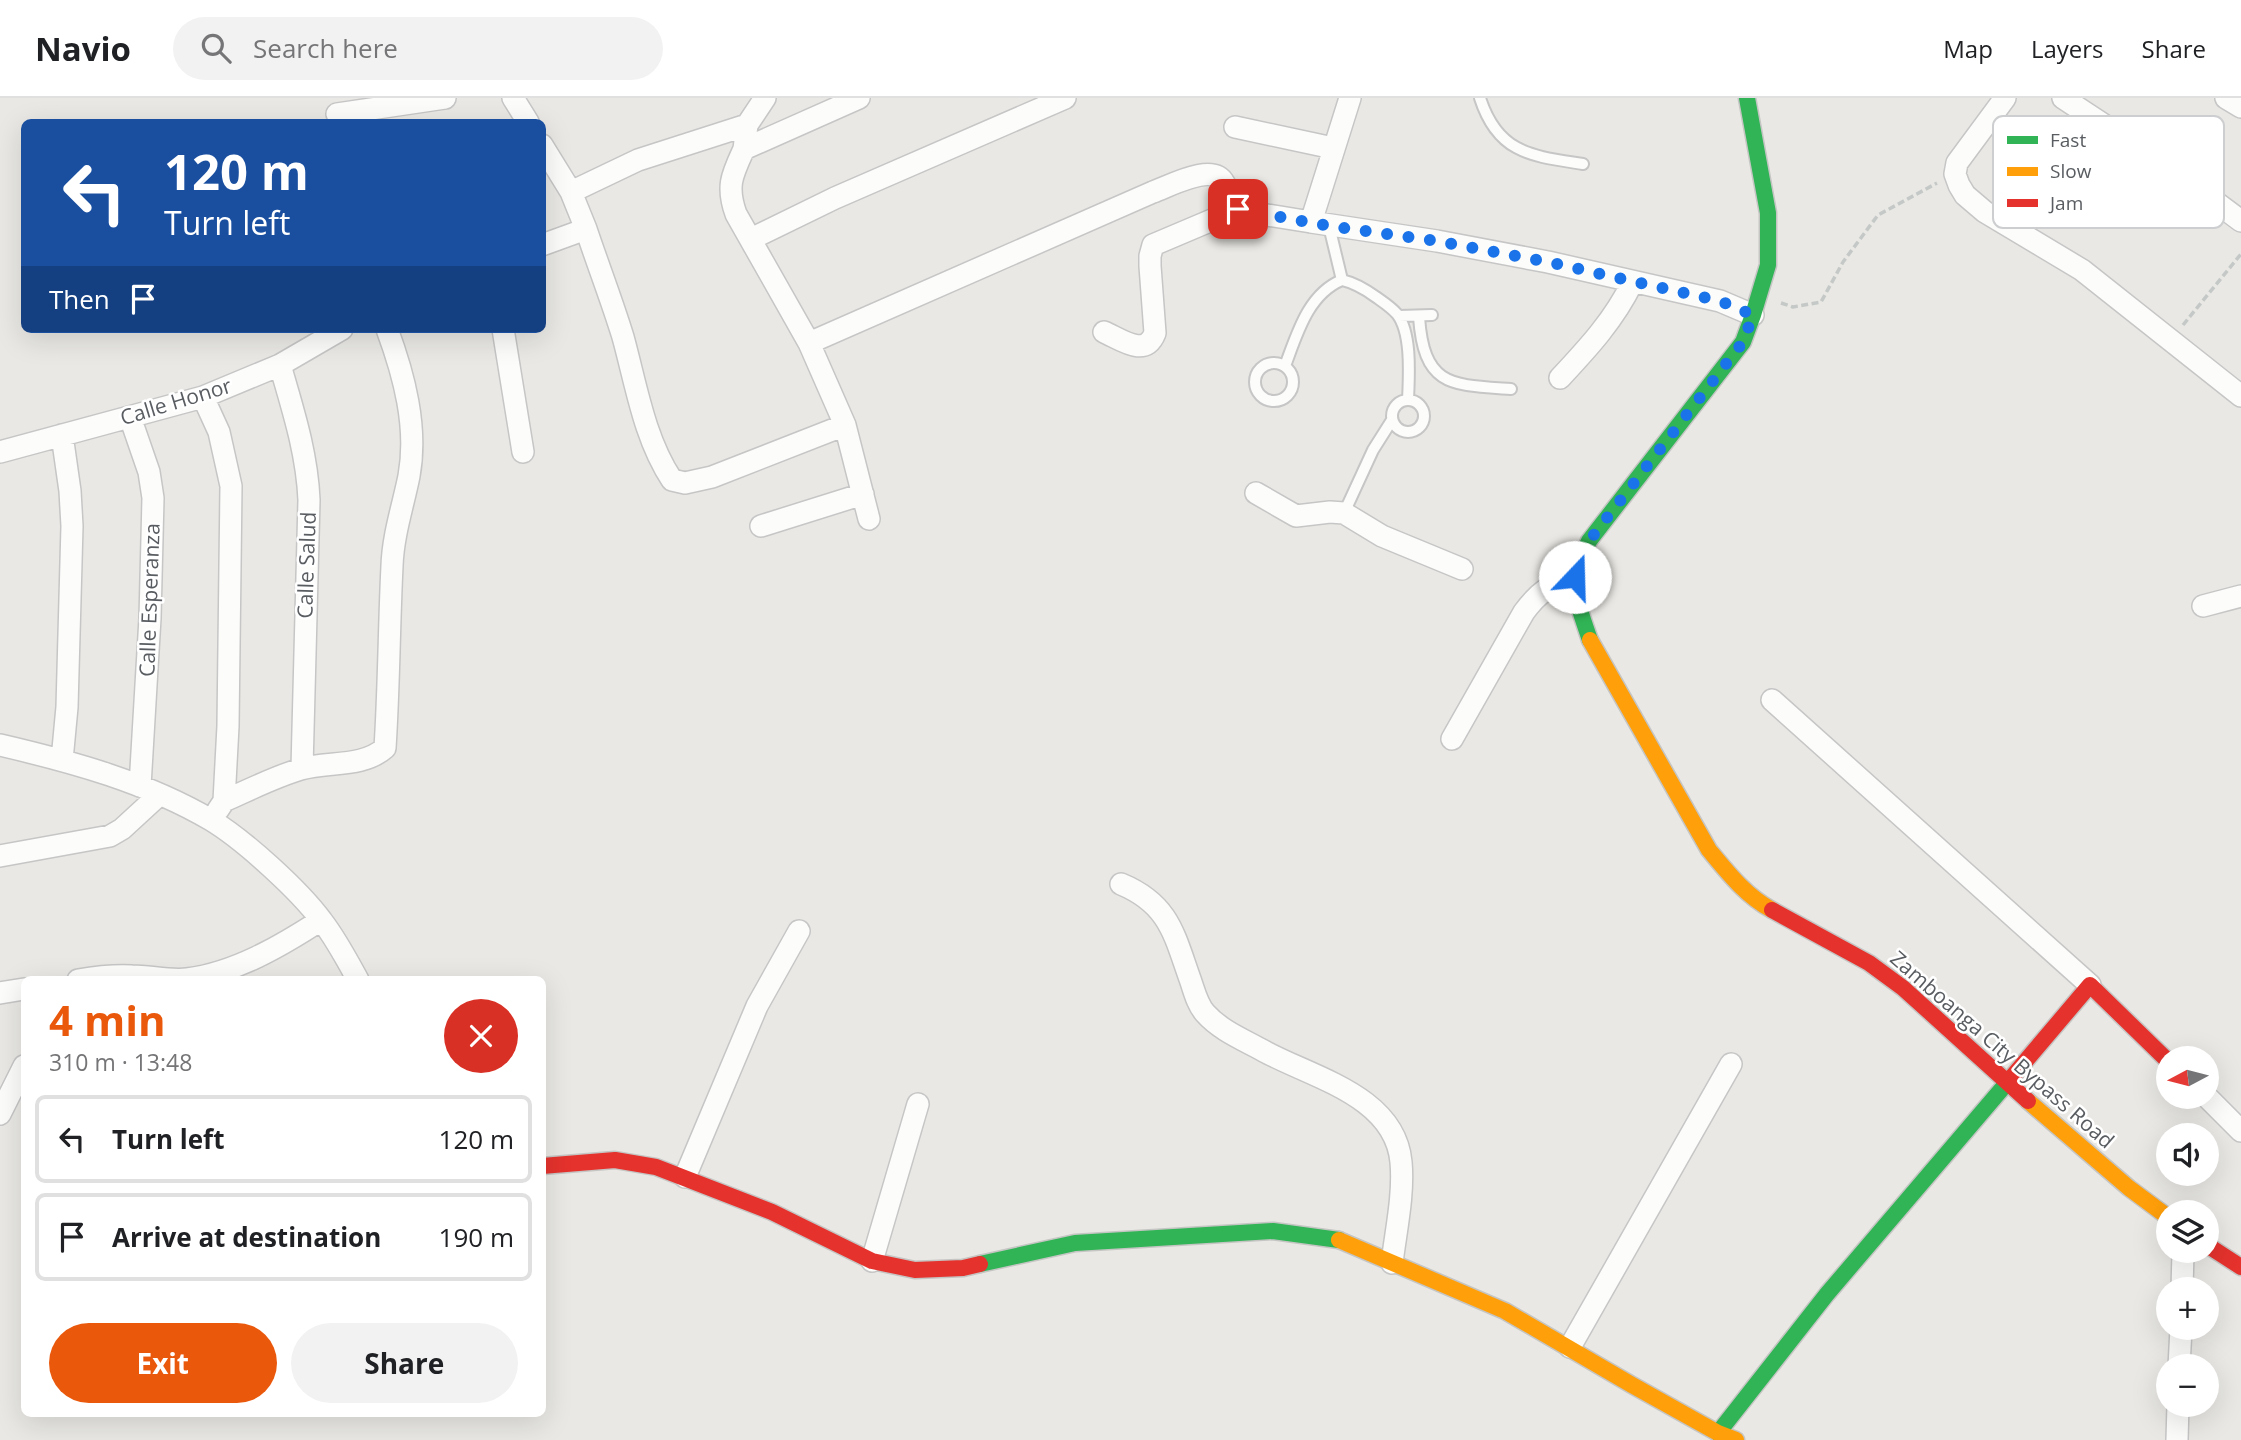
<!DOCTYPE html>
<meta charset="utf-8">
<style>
body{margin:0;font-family:"Open Sans",sans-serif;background:#f2f2f2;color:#202124;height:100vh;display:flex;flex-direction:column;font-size:26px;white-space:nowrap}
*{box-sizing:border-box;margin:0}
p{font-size:23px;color:#757577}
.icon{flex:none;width:38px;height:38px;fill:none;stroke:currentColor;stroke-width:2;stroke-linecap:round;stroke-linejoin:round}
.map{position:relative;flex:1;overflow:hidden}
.panel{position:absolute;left:21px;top:878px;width:525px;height:441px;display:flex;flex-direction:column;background:#fff;border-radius:10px;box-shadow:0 7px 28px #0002}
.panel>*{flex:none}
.guide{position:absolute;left:21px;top:21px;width:525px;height:214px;border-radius:10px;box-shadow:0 7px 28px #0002;background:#1a4fa0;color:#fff;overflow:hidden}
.needle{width:46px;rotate:263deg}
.controls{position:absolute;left:2156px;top:948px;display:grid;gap:14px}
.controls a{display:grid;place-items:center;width:63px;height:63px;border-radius:50%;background:#fff;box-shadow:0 7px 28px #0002;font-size:35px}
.pin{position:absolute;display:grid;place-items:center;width:60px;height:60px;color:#fff;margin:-30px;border-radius:14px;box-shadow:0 4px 10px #0006}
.me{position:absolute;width:77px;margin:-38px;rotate:21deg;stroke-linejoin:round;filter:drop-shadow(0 0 5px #0008)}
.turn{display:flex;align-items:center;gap:24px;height:147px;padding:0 28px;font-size:32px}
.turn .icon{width:91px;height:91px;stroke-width:2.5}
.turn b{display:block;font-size:49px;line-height:60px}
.then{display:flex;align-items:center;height:66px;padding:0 28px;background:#0003;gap:14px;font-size:26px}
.round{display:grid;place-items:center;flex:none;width:74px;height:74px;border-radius:37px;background:#f2f2f2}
.overview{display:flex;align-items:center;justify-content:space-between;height:119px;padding:0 28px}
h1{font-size:42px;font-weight:700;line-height:52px;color:#ea580c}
.action{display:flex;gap:14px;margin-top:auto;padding:14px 28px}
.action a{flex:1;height:80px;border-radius:42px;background:#ea580c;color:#fff;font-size:28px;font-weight:700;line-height:80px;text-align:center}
.action a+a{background:#f2f2f2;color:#202124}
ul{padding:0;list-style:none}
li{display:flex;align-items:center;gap:21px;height:88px;margin:0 14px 10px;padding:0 14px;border:4px solid #e0e0e0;border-radius:10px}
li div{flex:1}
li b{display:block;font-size:26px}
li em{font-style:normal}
header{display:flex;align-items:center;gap:42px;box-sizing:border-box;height:98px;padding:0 35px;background:#fff;border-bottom:2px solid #e0e0e0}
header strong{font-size:33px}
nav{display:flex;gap:38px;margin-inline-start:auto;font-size:24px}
.search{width:490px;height:63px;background:#f2f2f2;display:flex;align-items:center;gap:18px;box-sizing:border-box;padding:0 24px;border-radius:38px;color:#757577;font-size:26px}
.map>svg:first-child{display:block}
</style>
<header>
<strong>Navio</strong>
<div class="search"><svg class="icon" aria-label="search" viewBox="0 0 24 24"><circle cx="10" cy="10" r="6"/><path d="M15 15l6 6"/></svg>Search here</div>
<nav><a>Map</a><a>Layers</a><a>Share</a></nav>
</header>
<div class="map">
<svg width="2241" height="1342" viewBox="0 0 2241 1342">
<rect width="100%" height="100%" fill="#e9e8e4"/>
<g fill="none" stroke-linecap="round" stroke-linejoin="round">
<g stroke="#c6c6c6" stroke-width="14">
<path id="lane" d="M1480,0C1498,56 1532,58 1583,66
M1329,128L1342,182C1355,185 1365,191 1376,199C1383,204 1391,209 1397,216C1412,235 1409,278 1408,302
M1399,218L1432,217
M1419,219C1424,289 1451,287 1511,291
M1255 284a19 19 0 1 1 38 0a19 19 0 1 1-38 0Z
M1285,268C1297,236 1308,196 1342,182
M1392 318a16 16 0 1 1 32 0a16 16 0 1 1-32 0Z
M1344,415L1373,352L1392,322"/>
</g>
<g stroke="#c6c6c6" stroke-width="24">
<path id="street" d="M513,0L528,24
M1350,0L1311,124L1437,143L1548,164L1720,203L1753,217
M2005,0L1957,65L1955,76L1959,87L1965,97L1985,114L2082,172L2241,298
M2063,0L2174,73L2241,123
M2226,0L2241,9
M337,16L445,0
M747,27L765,0
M1235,29L1333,50
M542,47L571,94L586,131L542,147
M744,51C732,77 726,88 736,116L809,245L845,327L869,421
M571,94L638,62L747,27L744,51L859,0
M586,131C598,167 612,203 623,239C636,286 644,340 672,382L685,385L712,379L845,327
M751,141L835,100L1065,0
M503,231L523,354
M1104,234C1122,242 1145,260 1155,235L1150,168V158L1153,147L1238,111
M809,245L1153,94C1170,88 1213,64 1224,85C1230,95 1232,107 1242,113L1311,124
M280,267C293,312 307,355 309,402L302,670
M1560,280C1588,250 1614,222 1632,185
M203,299L219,334L231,388L228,628L224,703L218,712
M130,319L149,374L153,400L150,520L140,688
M62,337L70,393L72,428L67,609L62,662
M0,354L203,299L280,267L342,231
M1256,395L1296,418L1330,414L1344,415L1382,438L1462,471
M761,428L863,396
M2203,508L2241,498
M1772,602L2090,887
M1452,641L1524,514C1538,495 1551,485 1575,479
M0,647C73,664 146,684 211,722C244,742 299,792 322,823C336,841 347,862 358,882
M224,703C249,692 274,679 301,671C328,663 362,670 385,650C389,589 389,528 392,468C393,437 403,408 409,378C418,329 404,277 387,231
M0,758L110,738L122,731L159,697
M1121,786C1169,806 1174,836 1190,881C1194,892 1197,906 1205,915C1220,932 1242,941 1262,952C1310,979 1395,997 1401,1064C1404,1096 1396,1132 1392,1165
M78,882C96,879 114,877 132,878C150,878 169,883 187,881C235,875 281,848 321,822
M0,895L24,891
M2207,999L2241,1033
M0,1016L24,968
M685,1079L757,908L799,833
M872,1163L918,1006
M2182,1192L2183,1153
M1570,1249L1731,966
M2179,1269L2181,1230
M2177,1342L2178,1307"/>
</g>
<g stroke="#c5c5c4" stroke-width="19">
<path id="fast" d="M1590,542C1575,498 1568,486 1589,443L1743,244L1753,217L1768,167V115L1747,0
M980,1166L1075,1145L1273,1133L1339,1142
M1718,1335L1827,1196L2012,979"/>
</g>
<g stroke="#c5c5c4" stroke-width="19">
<path id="slow" d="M1590,542L1709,752C1728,775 1746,798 1772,812
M2028,1003L2129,1090L2168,1119
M1339,1142L1505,1213L1632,1287L1718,1335L1736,1342"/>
</g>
<g stroke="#c5c5c4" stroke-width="19">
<path id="jam" d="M1772,812L1869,865L1903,890L2028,1003
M2012,979L2090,887L2168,963
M542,1068L615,1062L656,1069L772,1114L872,1163L915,1172L963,1170L980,1166
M2207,1147L2241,1169"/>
</g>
<path stroke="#c4c9c7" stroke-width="3.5" stroke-dasharray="7 3.5" stroke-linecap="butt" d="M1781,205L1793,209L1821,204L1843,164L1878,117L1937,85
M2183,227L2241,156"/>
<use href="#lane" stroke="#fcfcfb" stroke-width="10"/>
<use href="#street" stroke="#fcfcfb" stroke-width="21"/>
<use href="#fast" stroke="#30b455" stroke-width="16"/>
<use href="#slow" stroke="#ff9f0a" stroke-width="16"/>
<use href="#jam" stroke="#e5322d" stroke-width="16"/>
</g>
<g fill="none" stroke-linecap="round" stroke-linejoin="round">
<path stroke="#1a73e8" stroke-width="12" stroke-dasharray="0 21.6" d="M1238,111L1329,128L1437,143L1548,164L1720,203L1753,217L1743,244L1589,443L1575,479"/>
</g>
<g text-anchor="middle" stroke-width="5" stroke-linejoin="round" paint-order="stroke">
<g font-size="21" fill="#595d61" stroke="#fff">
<text transform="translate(176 304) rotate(-17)" y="7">Calle Honor</text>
<text transform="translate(307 467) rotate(-88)" y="7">Calle Salud</text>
<text transform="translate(150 502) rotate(-88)" y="7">Calle Esperanza</text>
<text transform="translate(2002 952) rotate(41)" y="7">Zamboanga City Bypass Road</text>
</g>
</g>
<rect x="1993" y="18" width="231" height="112" rx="10" fill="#fff" stroke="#cdced0" stroke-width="2"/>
<rect x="2007" y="38" width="31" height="8" fill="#30b455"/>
<rect x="2007" y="69" width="31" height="9" fill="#ff9f0a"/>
<rect x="2007" y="101" width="31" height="8" fill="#e5322d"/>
<g font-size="19" fill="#595d61">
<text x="2050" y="49">Fast</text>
<text x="2050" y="80">Slow</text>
<text x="2050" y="112">Jam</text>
</g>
</svg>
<div class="controls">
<a><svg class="needle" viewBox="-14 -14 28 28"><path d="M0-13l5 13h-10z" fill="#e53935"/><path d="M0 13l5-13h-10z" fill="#757577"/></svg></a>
<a><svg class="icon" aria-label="sound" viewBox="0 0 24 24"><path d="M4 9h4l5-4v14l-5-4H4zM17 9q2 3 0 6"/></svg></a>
<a><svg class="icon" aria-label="layers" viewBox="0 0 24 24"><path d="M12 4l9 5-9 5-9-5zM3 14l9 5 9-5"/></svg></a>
<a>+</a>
<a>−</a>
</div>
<div class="pin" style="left:1238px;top:111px;background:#d93025"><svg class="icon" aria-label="arrive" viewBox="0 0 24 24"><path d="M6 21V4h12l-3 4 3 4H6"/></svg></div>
<svg class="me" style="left:1575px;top:479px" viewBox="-20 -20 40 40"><circle r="19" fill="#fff"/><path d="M0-13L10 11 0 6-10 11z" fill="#1a73e8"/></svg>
<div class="guide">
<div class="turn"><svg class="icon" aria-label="left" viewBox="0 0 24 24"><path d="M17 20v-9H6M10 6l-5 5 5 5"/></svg><div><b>120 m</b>Turn left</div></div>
<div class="then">Then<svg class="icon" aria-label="arrive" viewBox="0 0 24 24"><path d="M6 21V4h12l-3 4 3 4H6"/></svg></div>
</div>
<section class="panel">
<div class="overview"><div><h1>4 min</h1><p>310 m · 13:48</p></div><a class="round" style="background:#d93025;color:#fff"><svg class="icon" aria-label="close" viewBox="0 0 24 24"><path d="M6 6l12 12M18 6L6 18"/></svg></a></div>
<ul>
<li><svg class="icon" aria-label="left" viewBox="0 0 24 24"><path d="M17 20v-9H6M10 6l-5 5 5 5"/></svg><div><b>Turn left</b></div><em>120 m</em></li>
<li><svg class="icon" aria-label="arrive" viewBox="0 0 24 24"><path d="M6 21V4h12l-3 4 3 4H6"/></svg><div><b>Arrive at destination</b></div><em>190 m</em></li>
</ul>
<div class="action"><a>Exit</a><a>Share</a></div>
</section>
</div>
